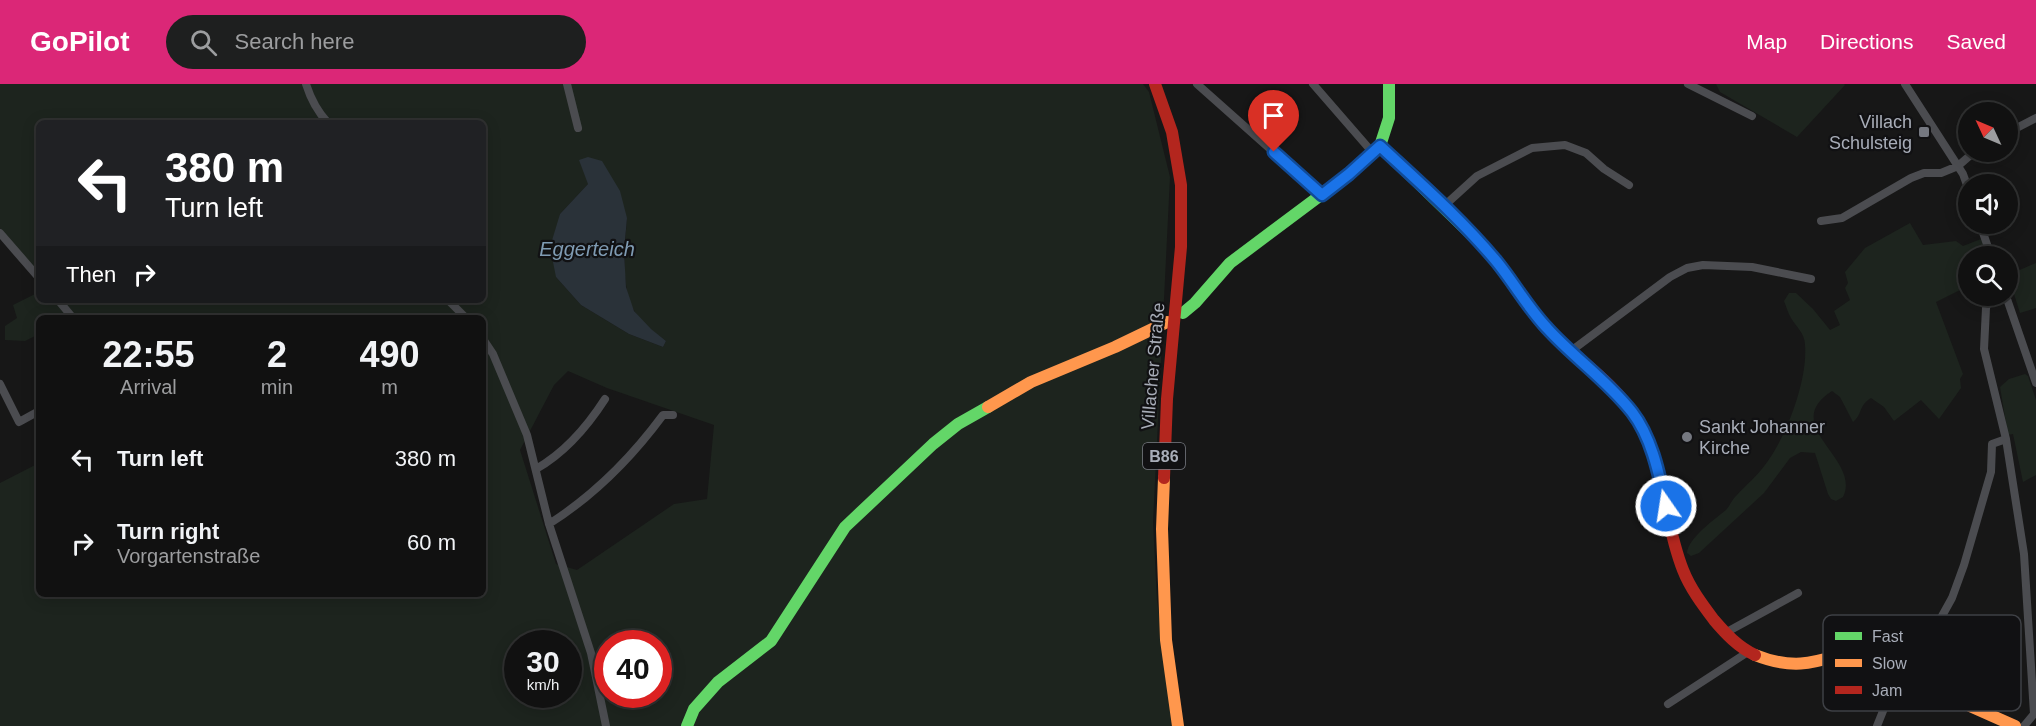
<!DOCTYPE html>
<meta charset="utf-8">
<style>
body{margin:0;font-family:Arial,sans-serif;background:#1e1f1f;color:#f1f3f6;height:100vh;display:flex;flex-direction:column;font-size:22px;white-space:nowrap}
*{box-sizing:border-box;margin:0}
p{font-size:20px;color:#9c9d9f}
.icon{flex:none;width:33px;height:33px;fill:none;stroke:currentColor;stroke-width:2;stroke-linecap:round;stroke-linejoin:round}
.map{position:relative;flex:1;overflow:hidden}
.drawer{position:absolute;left:36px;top:231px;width:450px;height:282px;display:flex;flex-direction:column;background:#111;border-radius:9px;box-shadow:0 3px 15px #0003,0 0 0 2px #303131}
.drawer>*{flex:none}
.hud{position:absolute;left:36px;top:36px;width:450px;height:183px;border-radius:9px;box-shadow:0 3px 15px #0003,0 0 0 2px #303131;background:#202124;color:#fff;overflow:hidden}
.needle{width:39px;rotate:314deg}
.buttons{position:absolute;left:1958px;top:18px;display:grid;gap:12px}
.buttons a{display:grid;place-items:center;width:60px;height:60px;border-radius:50%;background:#111;box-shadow:0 3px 15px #0003,0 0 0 2px #303131;font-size:30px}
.speed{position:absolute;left:504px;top:546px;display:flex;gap:12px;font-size:30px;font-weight:700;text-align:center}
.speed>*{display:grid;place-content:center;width:78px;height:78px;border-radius:50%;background:#111;box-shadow:0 3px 15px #0003,0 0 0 2px #303131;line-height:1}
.speed small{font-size:15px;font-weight:400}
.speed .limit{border:9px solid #d22;background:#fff;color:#111}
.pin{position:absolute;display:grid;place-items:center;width:51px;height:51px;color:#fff;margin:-62px -26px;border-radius:50% 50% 50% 0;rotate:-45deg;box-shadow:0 0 6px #0007}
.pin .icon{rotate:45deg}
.me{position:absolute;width:66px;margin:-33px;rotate:347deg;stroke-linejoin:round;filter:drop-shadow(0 0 4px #0008)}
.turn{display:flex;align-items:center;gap:21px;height:126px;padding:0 30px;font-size:27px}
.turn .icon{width:78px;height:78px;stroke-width:2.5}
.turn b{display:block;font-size:42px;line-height:51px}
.then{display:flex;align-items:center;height:57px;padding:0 30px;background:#0003;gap:12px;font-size:22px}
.eta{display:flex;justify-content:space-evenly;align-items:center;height:102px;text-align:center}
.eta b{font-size:36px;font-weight:700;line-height:42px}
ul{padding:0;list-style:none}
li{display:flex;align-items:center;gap:18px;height:84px;padding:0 30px}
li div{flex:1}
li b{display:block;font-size:22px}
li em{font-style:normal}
header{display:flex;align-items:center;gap:36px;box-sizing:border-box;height:84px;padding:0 30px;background:#db2777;color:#fff}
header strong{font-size:28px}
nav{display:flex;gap:33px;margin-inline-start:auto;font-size:21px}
.search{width:420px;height:54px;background:#1e1f1f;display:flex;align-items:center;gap:15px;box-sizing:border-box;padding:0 21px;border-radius:33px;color:#9c9d9f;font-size:22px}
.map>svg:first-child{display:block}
</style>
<header>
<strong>GoPilot</strong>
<div class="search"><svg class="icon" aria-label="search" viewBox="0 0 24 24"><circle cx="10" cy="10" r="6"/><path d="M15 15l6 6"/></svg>Search here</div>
<nav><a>Map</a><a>Directions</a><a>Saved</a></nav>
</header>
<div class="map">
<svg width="2036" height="642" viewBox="0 0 2036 642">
<rect width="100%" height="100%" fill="#171717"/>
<path fill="#1d241e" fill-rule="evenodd" d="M0,0H1143L1149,8L1170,93L1153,438L1157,517L1176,642H0V399L39,379V510H483V234H39V250L25,257L5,256V242L17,234L13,221L39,208V216H483V39H39V190L0,144ZM588,100L627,134C625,160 620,205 635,228C642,239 655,249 666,257L663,263L629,250L581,221L556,193L560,130ZM568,287L607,304L714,341L707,415L674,420L577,486L556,480L520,366L554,301ZM518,560H568V610H518ZM608,560H658V610H608Z
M1716,0H1844L1845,1L1797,53L1720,8Z
M1910,139L1923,161L1956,157L1963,162L1981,155L1987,172H1968V202L1936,218L1963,290L1960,295L1961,304L1939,335L1921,316L1894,337L1884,323L1871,314C1858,322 1863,330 1853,338L1840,313L1832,307C1778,342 1862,374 1843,413L1836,417L1831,415L1828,410L1815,369L1801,368L1790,374L1764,409L1699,469L1691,472L1687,469C1688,454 1715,435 1726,426C1730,422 1732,415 1737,411C1746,401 1757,392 1765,381C1786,354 1808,296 1805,261C1805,249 1796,243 1791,234C1788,229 1786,222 1784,217L1789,209H1796L1813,225L1830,246L1840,241L1834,227L1850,216L1845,204L1848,199L1845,188L1865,164Z
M2036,179V224L2020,229L2008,191Z
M2025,290L2028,292L2036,316V391L2023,398L2013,350L2008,351L2000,303L2009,295Z"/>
<path fill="#2a3239" d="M588,73L602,77L620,107L627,134L624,167L626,203L634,227L651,245L666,257L663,263L629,250L581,221L556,193L550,163L560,130L588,100L579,76Z"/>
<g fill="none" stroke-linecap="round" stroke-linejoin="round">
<path stroke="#4b4c50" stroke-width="8" d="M306,0C311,16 317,27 328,39
M567,0L578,44
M1197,0L1322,111
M1313,0L1373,69
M1688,0L1752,32
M1905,0L1963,90L1968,104
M2007,49L2036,34
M1444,122L1477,92L1532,64L1565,61L1586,69L1604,85L1629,101
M1821,137L1842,134L1911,94L1924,89H1941L1958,82L1974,68
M1980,140L1991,172
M0,149L39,194
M1990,212L1986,224L1984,265L2006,355L2024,470L2034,630L2024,642
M2006,212L2036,299
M58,216L73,234
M448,216L466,234
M483,255L493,270L527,351L549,440L591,569L606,642
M1571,267L1670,193L1687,184L1703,181L1752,183L1811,195
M0,300L19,338L39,327
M536,385C566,368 587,343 605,315
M549,440C593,412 632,373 663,331H673
M1725,549L1798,509
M1668,620L1748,568
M1877,642L1889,612L1900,598L1912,586L1952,514L1964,481L1991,388L1992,360L2006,355"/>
<path stroke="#63d668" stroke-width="12" d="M1380,62L1483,162L1503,185L1543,241
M1183,229L1195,219L1230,179L1349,90L1380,62L1389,34V0
M687,642L694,625L718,598L771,557L845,443L933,360L958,340L988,323"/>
<path stroke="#ff974d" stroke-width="12" d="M988,323L1031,298L1115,263L1167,238
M1164,394L1162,445L1166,556L1178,642
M1755,571C1810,593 1831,567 1881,562L1912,586L1970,622L2015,642"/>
<path stroke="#b3261e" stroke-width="12" d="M1155,0L1172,48L1181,101V163L1167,315L1164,394
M1543,241C1573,273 1613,296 1636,334C1665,381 1663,436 1683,486C1690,504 1702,520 1714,536C1726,550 1738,563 1755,571"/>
</g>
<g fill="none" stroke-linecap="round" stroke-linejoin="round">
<g stroke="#114b97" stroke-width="15">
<path id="route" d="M1274,68L1322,111L1349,90L1380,62C1420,99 1462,136 1497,178C1514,199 1528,224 1547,244C1573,273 1607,296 1632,328C1652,354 1659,390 1666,422"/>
</g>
<use href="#route" stroke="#1a73e8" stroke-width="10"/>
</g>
<g fill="#757880" stroke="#111113" stroke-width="2">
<rect x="1918" y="42" width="12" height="12" rx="3"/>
<circle cx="1687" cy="353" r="6"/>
</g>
<g text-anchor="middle" stroke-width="4.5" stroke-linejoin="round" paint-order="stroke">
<rect fill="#111113" stroke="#7b7e86" stroke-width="1.5" x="1143" y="359" width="42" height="26" rx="4.5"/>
<g font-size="16" font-weight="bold" fill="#a8adb8">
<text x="1164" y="378">B86</text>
</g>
<g font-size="18" fill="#a8adb8" stroke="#111113" text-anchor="end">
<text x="1912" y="44">Villach<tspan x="1912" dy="21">Schulsteig</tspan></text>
<text x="1699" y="349" text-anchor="start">Sankt Johanner<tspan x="1699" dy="21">Kirche</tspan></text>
</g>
<g font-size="18" fill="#a8adb8" stroke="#111113">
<text transform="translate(1153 282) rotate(-85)" y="6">Villacher Straße</text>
</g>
<g font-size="20" font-style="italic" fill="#7f9bb3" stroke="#111113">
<text x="587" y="172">Eggerteich</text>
</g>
</g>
<rect x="1823" y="531" width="198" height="96" rx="9" fill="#111113" stroke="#3e4045" stroke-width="1.5"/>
<rect x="1835" y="548" width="27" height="8" fill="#63d668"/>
<rect x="1835" y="575" width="27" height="8" fill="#ff974d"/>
<rect x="1835" y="602" width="27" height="8" fill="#b3261e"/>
<g font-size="16" fill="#a8adb8">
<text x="1872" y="558">Fast</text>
<text x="1872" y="585">Slow</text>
<text x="1872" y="612">Jam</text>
</g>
</svg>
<div class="buttons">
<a><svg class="needle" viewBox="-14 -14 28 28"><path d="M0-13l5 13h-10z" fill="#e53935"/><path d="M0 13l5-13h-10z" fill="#9c9d9f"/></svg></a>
<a><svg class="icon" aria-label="sound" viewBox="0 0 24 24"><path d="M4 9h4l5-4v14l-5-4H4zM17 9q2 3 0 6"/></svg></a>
<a><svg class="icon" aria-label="search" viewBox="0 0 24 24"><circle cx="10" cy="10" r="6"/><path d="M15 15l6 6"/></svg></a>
</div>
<div class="speed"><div>30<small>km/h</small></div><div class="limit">40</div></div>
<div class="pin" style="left:1274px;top:68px;background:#d93025"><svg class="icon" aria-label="arrive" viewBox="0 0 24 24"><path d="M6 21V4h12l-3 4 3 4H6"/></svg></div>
<svg class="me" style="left:1666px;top:422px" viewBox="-20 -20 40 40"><circle r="17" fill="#1a73e8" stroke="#fff" stroke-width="3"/><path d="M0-11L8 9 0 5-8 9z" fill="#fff"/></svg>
<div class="hud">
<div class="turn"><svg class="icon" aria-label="left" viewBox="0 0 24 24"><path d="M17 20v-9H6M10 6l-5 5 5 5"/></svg><div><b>380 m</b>Turn left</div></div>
<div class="then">Then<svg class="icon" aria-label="right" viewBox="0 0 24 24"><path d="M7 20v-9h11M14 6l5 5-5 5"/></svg></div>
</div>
<section class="drawer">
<div class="eta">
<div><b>22:55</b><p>Arrival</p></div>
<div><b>2</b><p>min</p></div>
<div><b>490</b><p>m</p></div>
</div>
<ul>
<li><svg class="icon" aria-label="left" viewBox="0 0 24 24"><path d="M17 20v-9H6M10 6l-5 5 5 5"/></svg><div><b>Turn left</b></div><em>380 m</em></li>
<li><svg class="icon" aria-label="right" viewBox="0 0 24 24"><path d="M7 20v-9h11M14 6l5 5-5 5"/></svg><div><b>Turn right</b><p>Vorgartenstraße</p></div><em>60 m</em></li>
</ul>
</section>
</div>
